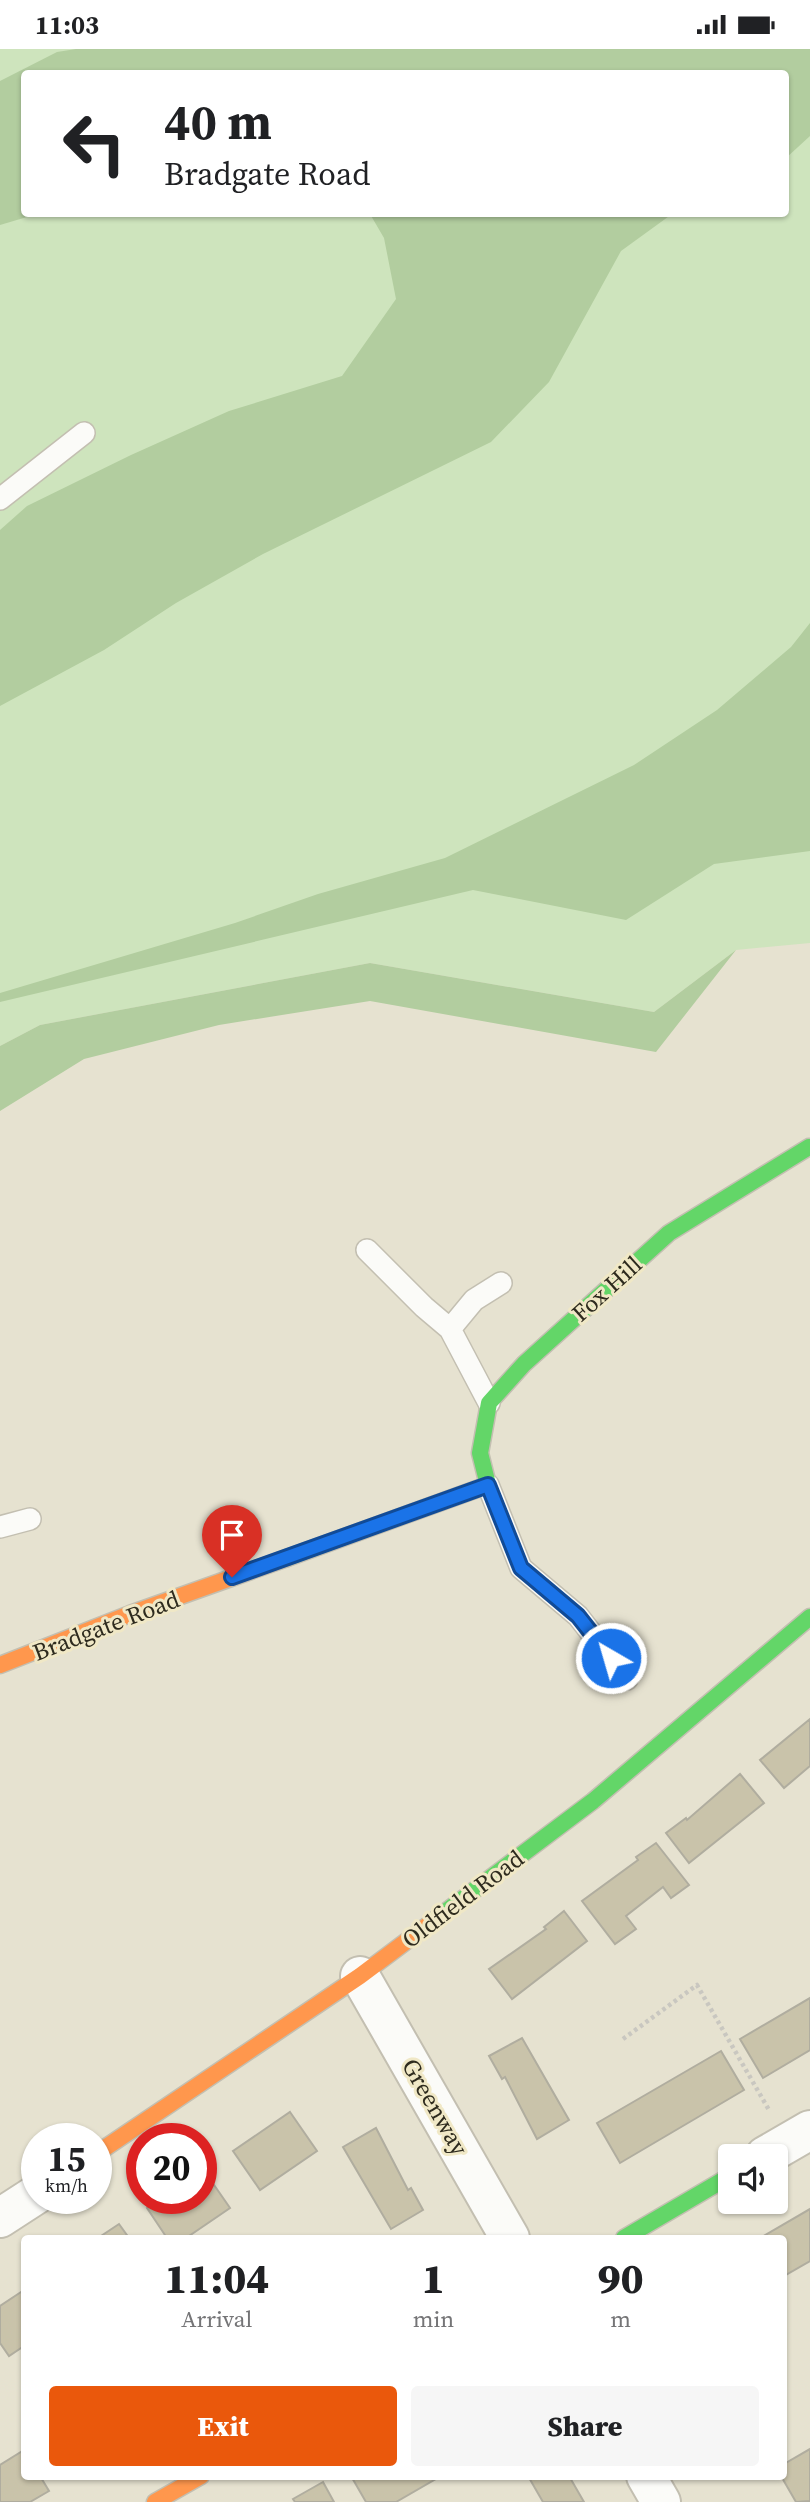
<!DOCTYPE html>
<style>
body{margin:0;font-family:"Source Serif 4",serif;background:#f6f6f6;color:#202124;height:100vh;display:flex;flex-direction:column;font-size:26px;white-space:nowrap}
*{box-sizing:border-box;margin:0}
p{font-size:23px;color:#757577}
.icon{flex:none;width:38px;height:38px;fill:none;stroke:currentColor;stroke-width:2;stroke-linecap:round;stroke-linejoin:round}
.map{position:relative;flex:1;overflow:hidden}
.sheet{position:absolute;left:21px;top:2186px;width:766px;height:245px;display:flex;flex-direction:column;background:#fff;border-radius:7px;box-shadow:0 2px 5px #0004}
.sheet>*{flex:none}
.top-card{position:absolute;left:21px;top:21px;width:768px;height:147px;border-radius:7px;box-shadow:0 2px 5px #0004;background:#fff;color:#202124;overflow:hidden}
.fabs{position:absolute;left:718px;top:2095px;display:grid;gap:14px}
.fabs a{display:grid;place-items:center;width:70px;height:70px;border-radius:7px;background:#fff;box-shadow:0 2px 5px #0004;font-size:35px}
.speed{position:absolute;left:21px;top:2074px;display:flex;gap:14px;font-size:35px;font-weight:700;text-align:center}
.speed>*{display:grid;place-content:center;width:91px;height:91px;border-radius:50%;background:#fff;box-shadow:0 2px 5px #0004;line-height:1}
.speed small{font-size:18px;font-weight:400}
.speed .limit{border:10px solid #d22;background:#fff;color:#111}
.pin{position:absolute;display:grid;place-items:center;width:60px;height:60px;color:#fff;margin:-72px -30px;border-radius:50% 50% 50% 0;rotate:-45deg;box-shadow:0 0 7px #0007}
.pin .icon{rotate:45deg}
.me{position:absolute;width:77px;margin:-38px;rotate:322deg;stroke-linejoin:round;filter:drop-shadow(0 0 5px #0008)}
.turn{display:flex;align-items:center;gap:24px;height:147px;padding:0 28px;font-size:32px}
.turn .icon{width:91px;height:91px;stroke-width:2.5}
.turn b{display:block;font-size:49px;line-height:60px}
.eta{display:flex;justify-content:space-evenly;align-items:center;height:119px;text-align:center}
.eta b{font-size:42px;font-weight:800;line-height:49px}
.action{display:flex;gap:14px;margin-top:auto;padding:14px 28px}
.action a{flex:1;height:80px;border-radius:7px;background:#ea580c;color:#fff;font-size:28px;font-weight:800;line-height:80px;text-align:center}
.action a+a{background:#f6f6f6;color:#202124}
.status{display:flex;justify-content:space-between;align-items:center;height:49px;padding:0 35px;background:#fff;direction:ltr}
.status svg{height:19px;fill:currentColor}
.map>svg:first-child{display:block}
</style>
<div class="status"><b>11:03</b><svg viewBox="0 0 49 12"><path d="M0 12V9h3v3zM5 12V6h3v6zM10 12V3h3v9zM15 12V0h3v12zM26 1h20v11H26zM47 4h2v5h-2z"/></svg></div>
<div class="map">
<svg width="810" height="2453" viewBox="0 0 810 2453">
<rect width="100%" height="100%" fill="#e6e2d0"/>
<path fill="#cee4bd" fill-rule="evenodd" d="M0,0H810V894L736,901L654,963L370,914L40,976L0,997ZM24,24H786V164H24Z"/>
<path fill="#b2cd9f" d="M76,0H810V87L786,109V24H24V164L37,165L0,176V32L57,3Z
M370,165H672L621,202L549,333L491,393L263,505L176,554L104,601L0,657V481L27,457L131,406L229,362L342,327L396,250L384,189Z
M810,574V802L714,815L626,871L473,841L0,953V944L235,874L318,845L445,809L634,716L717,661L791,598Z
M736,901L656,1003L370,952L219,976L84,1010L0,1062V997L40,976L370,914L654,963Z"/>
<path fill="#c9c3aa" stroke="#b0ad9f" stroke-width="2" d="M810,1670V1717L784,1739L760,1711Z
M740,1725L764,1754L689,1814L666,1784L686,1769L687,1771Z
M656,1794L689,1836L671,1849L663,1838L626,1867L636,1880L615,1895L582,1852L638,1811L636,1808Z
M564,1862L587,1892L512,1950L489,1920L546,1880L544,1878Z
M810,1949V2001L763,2029L740,1990Z
M522,1989L569,2071L537,2090L505,2028L502,2030L489,2007Z
M721,2002L744,2041L620,2114L597,2074Z
M290,2063L317,2102L260,2141L233,2102Z
M376,2079L408,2141L411,2139L423,2161L391,2180L343,2098Z
M203,2120L230,2159L186,2189H167L147,2159L161,2149H201V2122Z
M810,2160V2212L784,2227V2189H760Z
M119,2175L129,2189H98Z
M24,2241V2297L9,2307L0,2294V2257Z
M810,2400V2452L796,2453L781,2427H784V2415Z
M24,2401V2427H40L49,2442L30,2453H0V2416Z
M351,2427H441L396,2453H366Z
M528,2427H569L584,2453H543Z
M323,2433L334,2453H295L293,2450Z"/>
<g fill="none" stroke-linecap="round" stroke-linejoin="round">
<g stroke="#c3bfb1" stroke-width="24">
<path id="lane" d="M0,450L84,384
M367,1201L424,1258L450,1280L489,1354
M450,1280L474,1251L501,1234
M488,1436L521,1519L578,1567L627,1630
M0,1478L30,1470"/>
</g>
<g stroke="#c3bfb1" stroke-width="42">
<path id="street" d="M360,1927L510,2189
M765,2107L810,2081
M0,2169L37,2145
M646,2427L661,2453"/>
</g>
<g stroke="#c3bfb1" stroke-width="19">
<path id="fast" d="M287,1509L488,1436L480,1404L489,1354L524,1315L669,1184L809,1098
M432,1873L593,1752L810,1568
M624,2189L730,2127"/>
</g>
<g stroke="#c3bfb1" stroke-width="19">
<path id="slow" d="M0,1616L130,1565L287,1509
M96,2105L360,1927L432,1873
M155,2453L201,2427"/>
</g>
<path stroke="#c9c7c0" stroke-width="4.5" stroke-dasharray="3.5 3.5" stroke-linecap="butt" d="M623,1990L697,1936L769,2061"/>
<use href="#lane" stroke="#fbfbf8" stroke-width="21"/>
<use href="#street" stroke="#fbfbf8" stroke-width="38"/>
<use href="#fast" stroke="#63d668" stroke-width="16"/>
<use href="#slow" stroke="#ff974d" stroke-width="16"/>
</g>
<g fill="none" stroke-linecap="round" stroke-linejoin="round">
<g stroke="#114b97" stroke-width="18">
<path id="route" d="M232,1528L488,1436L521,1519L578,1567L611,1609"/>
</g>
<use href="#route" stroke="#1a73e8" stroke-width="12"/>
</g>
<g text-anchor="middle" stroke-width="6" stroke-linejoin="round" paint-order="stroke">
<g font-size="24" fill="#2e2b1e" stroke="#f0e8c6">
<text transform="translate(607 1240) rotate(-42)" y="8">Fox Hill</text>
<text transform="translate(106 1577) rotate(-21)" y="8">Bradgate Road</text>
<text transform="translate(463 1850) rotate(-37)" y="8">Oldfield Road</text>
<text transform="translate(435 2058) rotate(60)" y="8">Greenway</text>
</g>
</g>
</svg>
<div class="fabs">
<a><svg class="icon" aria-label="sound" viewBox="0 0 24 24"><path d="M4 9h4l5-4v14l-5-4H4zM17 9q2 3 0 6"/></svg></a>
</div>
<div class="speed"><div>15<small>km/h</small></div><div class="limit">20</div></div>
<div class="pin" style="left:232px;top:1528px;background:#d93025"><svg class="icon" aria-label="arrive" viewBox="0 0 24 24"><path d="M6 21V4h12l-3 4 3 4H6"/></svg></div>
<svg class="me" style="left:611px;top:1609px" viewBox="-20 -20 40 40"><circle r="17" fill="#1a73e8" stroke="#fff" stroke-width="3"/><path d="M0-11L8 9 0 5-8 9z" fill="#fff"/></svg>
<div class="top-card">
<div class="turn"><svg class="icon" aria-label="left" viewBox="0 0 24 24"><path d="M17 20v-9H6M10 6l-5 5 5 5"/></svg><div><b>40 m</b>Bradgate Road</div></div>
</div>
<section class="sheet">
<div class="eta">
<div><b>11:04</b><p>Arrival</p></div>
<div><b>1</b><p>min</p></div>
<div><b>90</b><p>m</p></div>
</div>
<div class="action"><a>Exit</a><a>Share</a></div>
</section>
</div>
